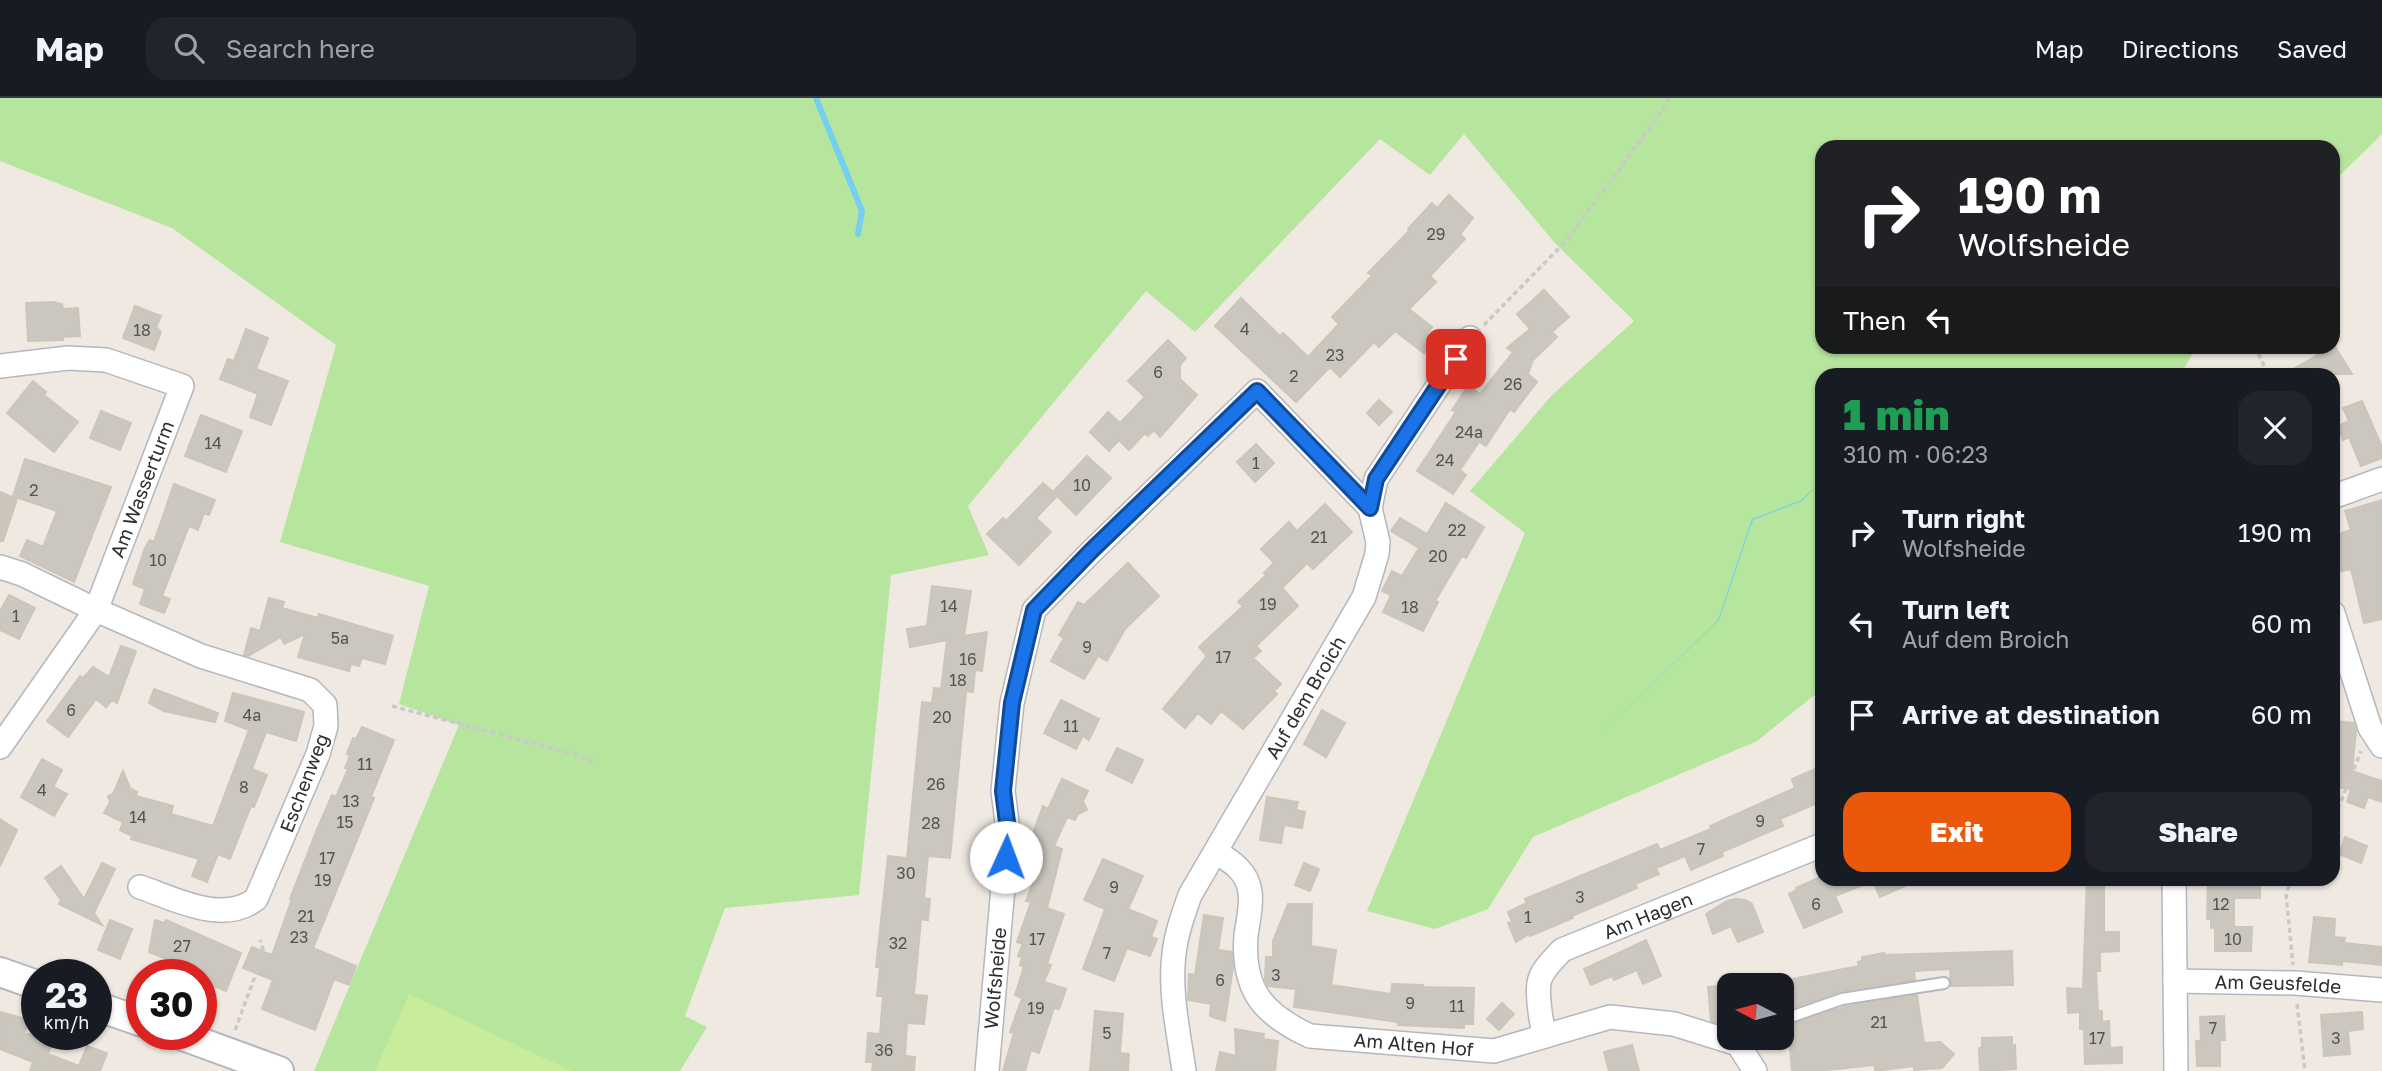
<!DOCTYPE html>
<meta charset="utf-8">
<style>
body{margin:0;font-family:"Golos Text",sans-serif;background:#20242c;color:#f1f3f6;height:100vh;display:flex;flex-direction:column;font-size:26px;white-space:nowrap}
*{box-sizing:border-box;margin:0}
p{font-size:23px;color:#9ea1a6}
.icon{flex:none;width:38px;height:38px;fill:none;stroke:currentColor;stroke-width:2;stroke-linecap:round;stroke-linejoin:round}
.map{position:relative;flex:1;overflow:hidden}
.details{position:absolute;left:1815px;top:270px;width:525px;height:518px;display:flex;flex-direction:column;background:#171b24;border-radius:21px;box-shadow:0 2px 5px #0004}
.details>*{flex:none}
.top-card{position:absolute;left:1815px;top:42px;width:525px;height:214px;border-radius:21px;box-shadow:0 2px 5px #0004;background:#202124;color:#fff;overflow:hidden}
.needle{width:46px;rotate:276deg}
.controls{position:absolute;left:1717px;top:875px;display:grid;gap:14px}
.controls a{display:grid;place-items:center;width:77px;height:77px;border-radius:14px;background:#171b24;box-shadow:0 2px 5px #0004;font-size:35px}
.speed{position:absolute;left:21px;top:861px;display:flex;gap:14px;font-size:35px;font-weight:700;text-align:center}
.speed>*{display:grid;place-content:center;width:91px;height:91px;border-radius:50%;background:#171b24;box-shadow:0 2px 5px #0004;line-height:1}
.speed small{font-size:18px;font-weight:400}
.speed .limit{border:10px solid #d22;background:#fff;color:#111}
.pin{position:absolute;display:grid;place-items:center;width:60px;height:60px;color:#fff;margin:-30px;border-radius:14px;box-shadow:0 4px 10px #0006}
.me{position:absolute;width:77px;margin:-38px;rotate:2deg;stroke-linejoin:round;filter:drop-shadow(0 0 5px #0008)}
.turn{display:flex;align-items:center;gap:24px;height:147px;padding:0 28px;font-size:32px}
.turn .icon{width:91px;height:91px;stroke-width:2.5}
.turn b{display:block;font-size:49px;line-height:60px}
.then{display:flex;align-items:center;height:66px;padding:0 28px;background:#0003;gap:14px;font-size:26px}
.round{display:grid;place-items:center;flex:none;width:74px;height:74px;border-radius:21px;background:#20242c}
.headline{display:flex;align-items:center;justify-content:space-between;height:119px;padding:0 28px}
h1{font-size:42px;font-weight:800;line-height:52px;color:#1e9e55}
.cta{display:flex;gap:14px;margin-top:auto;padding:14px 28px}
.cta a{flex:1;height:80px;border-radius:21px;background:#ea580c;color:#fff;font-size:28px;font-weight:800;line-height:80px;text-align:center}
.cta a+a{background:#20242c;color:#f1f3f6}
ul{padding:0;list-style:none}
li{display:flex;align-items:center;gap:21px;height:91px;padding:0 28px}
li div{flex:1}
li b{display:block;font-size:26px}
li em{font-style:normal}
header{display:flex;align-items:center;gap:42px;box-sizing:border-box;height:98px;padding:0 35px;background:#171b24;border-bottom:2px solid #363941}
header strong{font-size:33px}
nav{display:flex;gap:38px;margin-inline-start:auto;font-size:24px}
.search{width:490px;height:63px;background:#20242c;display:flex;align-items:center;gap:18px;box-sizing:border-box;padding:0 24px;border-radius:21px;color:#9ea1a6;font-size:26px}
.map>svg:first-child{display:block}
</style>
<header>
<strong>Map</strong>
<div class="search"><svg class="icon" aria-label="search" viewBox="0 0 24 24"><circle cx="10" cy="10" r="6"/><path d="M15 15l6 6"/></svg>Search here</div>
<nav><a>Map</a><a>Directions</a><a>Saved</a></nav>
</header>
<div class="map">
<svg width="2382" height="973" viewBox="0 0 2382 973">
<rect width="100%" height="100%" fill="#efe9e1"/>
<path fill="#b6e59e" d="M0,0H2382V36L2333,84V49H1822V248L2196,249L2181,276H1822V591L1757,643L1533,739L1488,811L1435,831L1367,813L1525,435L1470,393L1552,297L1634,223L1554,144L1464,36L1430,77L1380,41L1195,234L1146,193L968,408L989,457L891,477L859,797L725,810L685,918L707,929L680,973H314L459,627L399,606L429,488L280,444L336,247L172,130L0,63Z"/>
<path fill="#c9ec9a" d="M409,896L571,973H375Z"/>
<path fill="#75cff0" d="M1822,382L1802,403L1753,422L1719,522L1599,638L1718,522L1752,421L1801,402Z"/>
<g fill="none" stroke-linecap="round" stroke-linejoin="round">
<path stroke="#75cff0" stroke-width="6" d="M816,0L862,113L858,136"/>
</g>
<path fill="#cbc7bf" stroke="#cbc5ba" stroke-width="2" d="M1449,97L1473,120L1460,136L1465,141L1430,178L1436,184L1409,211L1432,229L1427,236L1434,241L1424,255L1395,233L1379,249L1374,244L1340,279L1330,269L1296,304L1215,228L1241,200L1280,238L1283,235L1308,259L1339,226L1332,219L1372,178L1368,175L1409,133L1408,131L1432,105L1437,110Z
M1544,192L1569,219L1552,234L1557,239L1533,262L1528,276L1537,284L1514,314L1510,311L1486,348L1479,344L1460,372L1466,377L1453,396L1417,373L1456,314L1452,312L1468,288L1480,296L1513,254L1507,250L1530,231L1517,216Z
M53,204L62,206L63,211L78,210L80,238L63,239V242L28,243L26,205Z
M135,208L161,218L156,229L161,234L154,252L123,240Z
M246,231L268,240L256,271L288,283L271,327L250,319L258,296L220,281L228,261L234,263Z
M1168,242L1186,260L1180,267V281L1197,297L1160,339L1154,332L1148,338L1145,335L1129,352L1119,342L1109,353L1090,334L1108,314L1120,325L1145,299L1128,283Z
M2334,247L2352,276H2285L2333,248Z
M33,283L46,294L44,297L78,324L54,354L7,315Z
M1379,302L1392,314L1379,327L1367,315Z
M2362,303L2382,349V360L2361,368L2349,339L2343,342L2338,328L2349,323L2343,310Z
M101,313L131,325L120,352L90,340Z
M201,317L242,333L226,374L185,358Z
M1256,346L1274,365L1255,384L1237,364Z
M1087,358L1111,380L1076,417L1057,398L1036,420L1051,434L1019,467L987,436L1003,420L1006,423L1043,385L1053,394Z
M25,361L111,389L74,484L20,458L27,442L43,449L57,413L13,398Z
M174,386L215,402L209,417L204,415L198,432L189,428L162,498L170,501L164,515L140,506L145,491L133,486L145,450L150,442L154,444Z
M0,394L17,401L3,443H0Z
M2382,402V521L2364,525L2351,471L2337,474L2333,457V438L2351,432L2345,413Z
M1446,405L1484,429L1466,460L1462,458L1435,503L1438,504L1423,533L1383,514L1391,497L1382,493L1392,473L1402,478L1419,450L1391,433L1400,420L1427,436Z
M1325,406L1352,434L1313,471L1307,465L1282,490L1298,508L1256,548L1261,553L1253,560L1281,586L1274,593L1277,596L1243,631L1221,613L1211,626L1198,615L1185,630L1163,611L1207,558L1199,549L1243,508L1238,504L1266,477L1264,475L1274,465L1261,451L1289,424L1297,433Z
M1128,465L1159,498L1125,531L1107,563L1098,558L1084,581L1051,563L1064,540L1059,537L1078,504L1084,507Z
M932,488L971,493L964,538L987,534L982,573L975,572L973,594L966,593L950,760L928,758L924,800L930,801L928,822L921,821L914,897L927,898L924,926L907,925L905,958L915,959L914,973H872L873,964H866L868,935L880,936L883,898H877L880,869H876L888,758L907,760L922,604L932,605L934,590L941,591L947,542L910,549L907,531L927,528Z
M9,497L35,510L19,541L0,532V514Z
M269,500L284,504L282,510L318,520L319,516L393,538L385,566L362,560L359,568L351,566L349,573L298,559L305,536L284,546L281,539L248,558L244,557L251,530L260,533Z
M121,548L136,553L117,605L112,602L106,609L96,601L68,639L47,623L80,578L83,580L93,569L109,579Z
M154,591L218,615L215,624L164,613L149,605Z
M233,595L304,614L296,643L266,634L252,671L267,677L254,709L251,708L230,761L218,756L207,784L192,778L199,761L131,741L132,738L120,732L123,724L104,715L110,704L108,698L113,696L123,673L130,690L137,694L136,698L173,708L171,716L213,728L249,632L225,623Z
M1061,602L1099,621L1089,642L1083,638L1076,651L1044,635Z
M1322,612L1345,625L1326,659L1304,646Z
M2333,623L2354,625L2356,633L2352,673L2382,683V704L2368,699L2364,710L2347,704L2351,691L2333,689Z
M362,629L394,642L371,699L374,700L313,850L356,868L349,887L334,881L315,932L262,911L273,882L243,870L252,849L272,857L292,801H290L316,734L332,697L336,699L348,671L345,670L350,657L347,656L353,640L356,641Z
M1117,650L1143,662L1132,685L1106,672Z
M42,661L62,672L53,689L67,696L54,718L21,699Z
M1822,668V703L1780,721L1783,728L1722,754L1723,758L1691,772L1685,758L1656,770L1659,776L1635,786L1637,790L1572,818L1573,820L1530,838L1529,836L1516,844L1508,825L1512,824L1508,814L1527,805L1525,801L1657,746L1660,752L1711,731L1710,728L1795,690L1792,681Z
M1062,681L1088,693L1083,703L1087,712L1078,716L1075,722L1067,719L1054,748L1062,751L1047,810L1064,816L1047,866L1051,867L1044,884L1066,891L1059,911L1054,910L1039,955L1031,952L1025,973H1003L1014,935L1010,934L1022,900L1015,897L1024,869L1020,867L1022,859L1018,858L1023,846L1017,844L1031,804L1026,803L1034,782L1026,780L1036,744L1030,743L1043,708L1048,711Z
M1267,699L1298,704L1296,712L1305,714L1302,730L1284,727L1281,745L1260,742Z
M0,721L17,732L0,768Z
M2345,739L2367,748L2361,765L2339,756Z
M1103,761L1143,778L1128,811L1157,823L1151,839L1157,841L1150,858L1127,850L1114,883L1083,871L1105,811L1084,802Z
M102,765L115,771L94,815L102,827L59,806L61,802L45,780L61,768L84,801Z
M1304,765L1319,771L1310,793L1295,787Z
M1818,780H1923L1880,799L1873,783L1835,798L1842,814L1804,830L1789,796L1797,792L1796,790Z
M2087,780H2104V834H2119V853L2100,854V873H2096L2098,913H2102V924L2109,923L2110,950L2122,949V965L2085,966L2084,931H2080V914L2068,915L2067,890L2083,891Z
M2208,780H2251V783H2260V800H2234V829H2252L2251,853H2215V829L2211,830V821H2207Z
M1736,801L1745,802L1752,806L1763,834L1738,844L1731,828L1713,836L1706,816L1727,803Z
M1288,806H1312L1311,848L1336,852L1331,887L1391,896L1392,886L1423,887V889L1474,890L1473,926H1464V930L1398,927V924L1294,909L1296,891L1268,888L1265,881L1266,859H1273V843Z
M1204,817L1223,820L1218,852L1232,854L1233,869L1225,923L1210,918L1211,906L1188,902L1189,876L1195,877Z
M2314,819L2335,821L2334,839L2345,840L2344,845L2382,849V867L2342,863V867L2309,864Z
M110,822L132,831L120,861L98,852Z
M155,822L164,825L166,822L241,855L226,893L204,884L206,876L149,854Z
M1646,842L1661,878L1643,886L1637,872L1614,882L1612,878L1591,887L1584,871Z
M2012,853L2013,887L1951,888L1950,871L1914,873L1915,882L1841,893L1786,912V904L1782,905V883L1859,868L1858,864L1862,863V859L1884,855V857Z
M1729,887V929L1711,923L1708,889Z
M1917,897L1924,945L1940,944L1954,956L1942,970L1914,972V968L1875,973V967L1817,973H1792L1788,928L1844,909Z
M1502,905L1514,916L1499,932L1487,921Z
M1095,913L1123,916L1120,955L1129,956L1128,973H1090Z
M0,914L22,920V922L28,925L24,936H55L48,956L79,968L87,948L107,955L100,973H30L33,964L0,951Z
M2362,914L2363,931L2348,933L2350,956L2324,958L2321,917Z
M2224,918L2225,942H2220V968H2197L2196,943H2201L2200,919Z
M1235,931L1264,936L1263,941L1278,943L1275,973H1216L1220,954L1236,958Z
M2012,939V947H2015L2016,971L1980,973L1979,950H1982V940Z
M1632,947L1639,973H1609L1604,954Z"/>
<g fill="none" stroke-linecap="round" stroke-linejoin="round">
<g stroke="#b4b7c1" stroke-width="14">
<path id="service" d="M1782,922L1842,901L1944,885"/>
</g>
<g stroke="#b4b7c1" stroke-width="26">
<g id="minor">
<path d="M0,268L68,260L106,262L182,288L96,512L0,649"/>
<path d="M2338,397L2382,381"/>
<path d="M0,469L22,476L96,512L201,558L310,592L325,607L326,628L318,656L256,801C223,827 175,801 140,789"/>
<path d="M2333,515L2370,630L2382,648"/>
<path id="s1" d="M1216,754C1231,763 1248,774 1250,794C1252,807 1248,824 1246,837C1242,891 1262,916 1310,938L1494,953L1610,919L1674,926L1738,946L1755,973"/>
<path d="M2174,780L2176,973"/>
<path id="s2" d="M2175,883L2295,885L2382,892"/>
<path id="s3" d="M1545,938C1541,925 1537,898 1539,885C1541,872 1554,861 1562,852L1822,747"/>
<path id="s4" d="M987,973L1008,732L1003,693L1012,605L1034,512L1092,453L1257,293L1370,410"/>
<path id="s5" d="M1184,973C1179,936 1169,894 1174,856C1176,836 1183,817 1190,797L1364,499L1377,456L1378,444L1370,410L1376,381L1470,240"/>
</g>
</g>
<g stroke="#b4b7c1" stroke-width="32">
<path id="tertiary" d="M0,874L37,887
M96,908L142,924
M178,936L279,973"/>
</g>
<path stroke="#c9c9c9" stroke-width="3.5" stroke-dasharray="5 3.5" stroke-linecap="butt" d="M1484,227L1566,143L1657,20L1669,0
M2255,248L2268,276
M392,608L574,656L594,664
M2333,718L2340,706L2361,653
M2292,780L2286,796L2293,867
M2297,906L2305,973
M235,932L264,854L260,842"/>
<use href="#service" stroke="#fff" stroke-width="10"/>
<use href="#minor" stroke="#fff" stroke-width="23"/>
<use href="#tertiary" stroke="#fff" stroke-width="28"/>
</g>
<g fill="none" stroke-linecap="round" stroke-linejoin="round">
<g stroke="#114b97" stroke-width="18">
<path id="route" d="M1006,759L1008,732L1003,693L1012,605L1034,512L1091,453L1257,293L1370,410L1376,381L1456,261"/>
</g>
<use href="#route" stroke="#1a73e8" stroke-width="12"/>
</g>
<g text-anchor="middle" stroke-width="5" stroke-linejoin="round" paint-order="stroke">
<g font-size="16" fill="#555452">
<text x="1436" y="142">29</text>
<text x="1245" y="237">4</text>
<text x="142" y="238">18</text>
<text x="1335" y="263">23</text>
<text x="1158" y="280">6</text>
<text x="1294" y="284">2</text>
<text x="1513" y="292">26</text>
<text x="1469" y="340">24a</text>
<text x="213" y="351">14</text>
<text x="1445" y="368">24</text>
<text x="1256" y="371">1</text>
<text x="1082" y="393">10</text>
<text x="34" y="398">2</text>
<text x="1457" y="438">22</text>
<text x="1319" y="445">21</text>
<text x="1438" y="464">20</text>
<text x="158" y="468">10</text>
<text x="1268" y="512">19</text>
<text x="949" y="514">14</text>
<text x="1410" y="515">18</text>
<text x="16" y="524">1</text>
<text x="340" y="546">5a</text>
<text x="1087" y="555">9</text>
<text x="1223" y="565">17</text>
<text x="968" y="567">16</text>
<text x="958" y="588">18</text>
<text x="71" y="618">6</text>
<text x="252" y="623">4a</text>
<text x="942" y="625">20</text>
<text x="1071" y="634">11</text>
<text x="365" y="672">11</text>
<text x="936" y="692">26</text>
<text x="244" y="695">8</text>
<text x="42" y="698">4</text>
<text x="351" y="709">13</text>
<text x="138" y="725">14</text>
<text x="1760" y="729">9</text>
<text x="345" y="730">15</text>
<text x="931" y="731">28</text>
<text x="1701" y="757">7</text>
<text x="327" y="766">17</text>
<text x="906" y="781">30</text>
<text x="323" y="788">19</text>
<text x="1114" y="795">9</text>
<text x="1580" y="805">3</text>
<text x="1816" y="812">6</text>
<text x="2221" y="812">12</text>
<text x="306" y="824">21</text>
<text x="1528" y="825">1</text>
<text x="299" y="845">23</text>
<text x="1037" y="847">17</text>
<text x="2233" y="847">10</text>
<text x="898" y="851">32</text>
<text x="182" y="854">27</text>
<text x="1107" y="861">7</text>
<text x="1276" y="883">3</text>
<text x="1220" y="888">6</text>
<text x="1410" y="911">9</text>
<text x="1457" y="914">11</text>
<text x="1036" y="916">19</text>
<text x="1879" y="930">21</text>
<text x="2213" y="936">7</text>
<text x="1107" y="941">5</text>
<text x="2097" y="946">17</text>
<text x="2336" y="946">3</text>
<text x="884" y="958">36</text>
</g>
<g font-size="19" fill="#2e2e2e" stroke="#fff">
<text transform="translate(142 391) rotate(-69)" y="7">Am Wasserturm</text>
<text dy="7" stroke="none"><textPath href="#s5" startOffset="408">Auf dem Broich</textPath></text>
<text transform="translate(304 685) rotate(-69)" y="7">Eschenweg</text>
<text dy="7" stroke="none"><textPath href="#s3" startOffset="187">Am Hagen</textPath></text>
<text dy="7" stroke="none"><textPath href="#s4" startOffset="93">Wolfsheide</textPath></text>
<text dy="7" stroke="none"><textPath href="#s2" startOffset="103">Am Geusfelde</textPath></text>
<text dy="7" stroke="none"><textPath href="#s1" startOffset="332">Am Alten Hof</textPath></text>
</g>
</g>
</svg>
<div class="controls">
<a><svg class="needle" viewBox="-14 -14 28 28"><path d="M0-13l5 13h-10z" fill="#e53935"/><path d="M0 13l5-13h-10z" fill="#9ea1a6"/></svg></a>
</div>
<div class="speed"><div>23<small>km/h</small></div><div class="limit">30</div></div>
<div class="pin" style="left:1456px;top:261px;background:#d93025"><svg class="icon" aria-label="arrive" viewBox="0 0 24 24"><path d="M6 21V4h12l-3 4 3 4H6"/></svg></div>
<svg class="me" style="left:1006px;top:759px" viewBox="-20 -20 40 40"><circle r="19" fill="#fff"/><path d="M0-13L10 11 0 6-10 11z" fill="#1a73e8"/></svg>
<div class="top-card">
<div class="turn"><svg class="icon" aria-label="right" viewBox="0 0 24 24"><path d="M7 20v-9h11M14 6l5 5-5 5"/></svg><div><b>190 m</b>Wolfsheide</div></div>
<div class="then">Then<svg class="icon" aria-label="left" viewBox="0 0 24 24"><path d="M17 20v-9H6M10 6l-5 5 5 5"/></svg></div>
</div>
<section class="details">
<div class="headline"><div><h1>1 min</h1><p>310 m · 06:23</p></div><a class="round"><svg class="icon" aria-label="close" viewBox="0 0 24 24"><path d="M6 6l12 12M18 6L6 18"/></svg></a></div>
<ul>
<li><svg class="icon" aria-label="right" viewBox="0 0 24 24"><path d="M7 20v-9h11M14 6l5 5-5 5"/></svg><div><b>Turn right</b><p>Wolfsheide</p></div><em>190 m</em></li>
<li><svg class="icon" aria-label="left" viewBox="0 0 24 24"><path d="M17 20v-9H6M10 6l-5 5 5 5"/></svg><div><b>Turn left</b><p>Auf dem Broich</p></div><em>60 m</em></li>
<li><svg class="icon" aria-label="arrive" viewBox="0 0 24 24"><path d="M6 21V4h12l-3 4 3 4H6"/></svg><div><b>Arrive at destination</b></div><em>60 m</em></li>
</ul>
<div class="cta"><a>Exit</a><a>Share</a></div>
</section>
</div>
